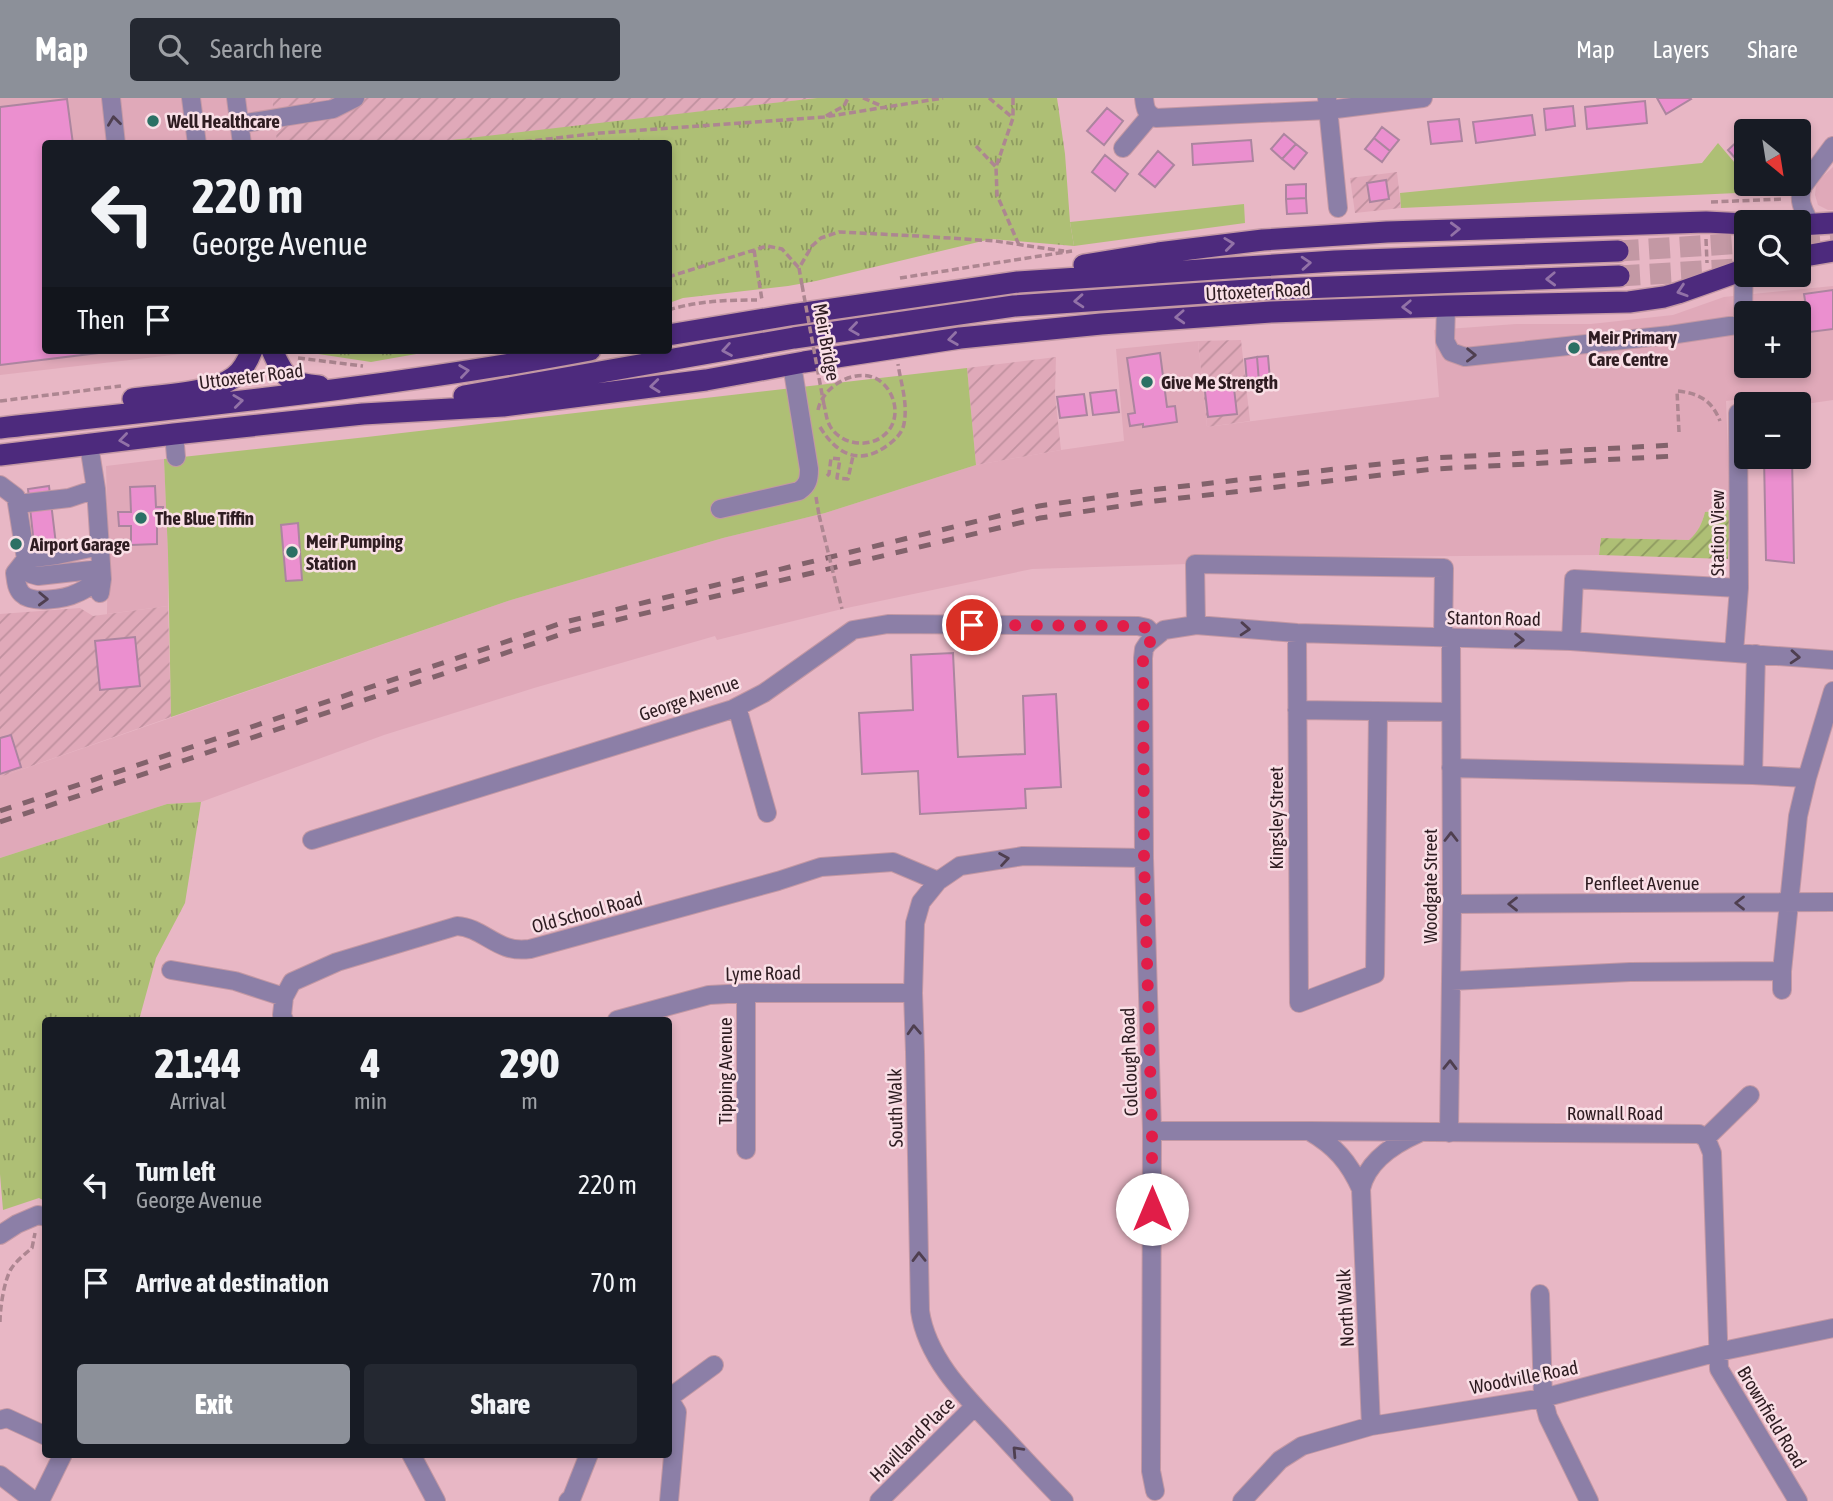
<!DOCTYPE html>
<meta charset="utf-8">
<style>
body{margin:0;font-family:"Asap Condensed",sans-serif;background:#242831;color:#f1f3f6;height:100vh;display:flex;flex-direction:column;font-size:26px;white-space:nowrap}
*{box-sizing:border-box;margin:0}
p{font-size:23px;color:#9ea1a6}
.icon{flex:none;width:38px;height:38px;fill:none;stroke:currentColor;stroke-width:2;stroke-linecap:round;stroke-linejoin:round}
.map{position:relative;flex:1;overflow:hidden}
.drawer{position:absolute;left:42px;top:919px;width:630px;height:441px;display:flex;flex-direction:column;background:#171b24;border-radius:7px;box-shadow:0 4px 10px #0003}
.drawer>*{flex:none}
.guide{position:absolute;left:42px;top:42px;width:630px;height:214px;border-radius:7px;box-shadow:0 4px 10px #0003;background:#171b24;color:#f1f3f6;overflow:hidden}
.needle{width:46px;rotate:150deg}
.tools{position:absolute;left:1734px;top:21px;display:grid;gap:14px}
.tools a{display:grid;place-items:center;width:77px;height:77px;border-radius:7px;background:#171b24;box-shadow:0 4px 10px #0003;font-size:35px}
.pin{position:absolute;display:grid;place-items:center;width:60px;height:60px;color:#fff;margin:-30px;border:4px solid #fff;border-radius:50%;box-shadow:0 2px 7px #0007}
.me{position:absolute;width:77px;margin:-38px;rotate:0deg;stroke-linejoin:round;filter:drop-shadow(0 0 5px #0008)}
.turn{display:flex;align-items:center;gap:24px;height:147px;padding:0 35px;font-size:32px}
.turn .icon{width:91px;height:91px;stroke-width:2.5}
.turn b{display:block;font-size:49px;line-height:60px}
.then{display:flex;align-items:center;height:66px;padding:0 35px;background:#0003;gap:14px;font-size:26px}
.eta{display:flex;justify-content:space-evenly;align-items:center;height:119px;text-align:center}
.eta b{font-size:42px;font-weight:800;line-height:49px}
.action{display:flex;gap:14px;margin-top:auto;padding:14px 35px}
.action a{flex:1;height:80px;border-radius:7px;background:#8c9099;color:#fff;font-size:28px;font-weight:800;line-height:80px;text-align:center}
.action a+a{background:#242831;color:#f1f3f6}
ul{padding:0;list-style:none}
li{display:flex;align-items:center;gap:21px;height:98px;padding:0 35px}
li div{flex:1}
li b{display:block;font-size:26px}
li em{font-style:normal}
header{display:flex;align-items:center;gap:42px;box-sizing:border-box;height:98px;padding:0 35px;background:#8c9099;color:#fff}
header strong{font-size:33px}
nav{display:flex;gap:38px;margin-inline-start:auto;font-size:24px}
.search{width:490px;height:63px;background:#242831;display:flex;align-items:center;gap:18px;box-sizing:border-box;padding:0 24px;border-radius:7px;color:#9ea1a6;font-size:26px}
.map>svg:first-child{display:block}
</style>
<header>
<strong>Map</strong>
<div class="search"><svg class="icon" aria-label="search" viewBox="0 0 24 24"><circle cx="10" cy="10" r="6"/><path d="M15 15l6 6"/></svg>Search here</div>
<nav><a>Map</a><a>Layers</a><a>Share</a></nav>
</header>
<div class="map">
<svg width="1833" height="1403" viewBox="0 0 1833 1403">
<defs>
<pattern id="industrial-furrows" width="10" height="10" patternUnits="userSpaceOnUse" patternTransform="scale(1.75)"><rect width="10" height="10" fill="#e0a9b9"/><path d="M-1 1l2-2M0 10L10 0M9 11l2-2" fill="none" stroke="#c0919f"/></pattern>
<pattern id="park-tufts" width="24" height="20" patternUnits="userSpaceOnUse" patternTransform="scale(1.75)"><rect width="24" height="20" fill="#aebf75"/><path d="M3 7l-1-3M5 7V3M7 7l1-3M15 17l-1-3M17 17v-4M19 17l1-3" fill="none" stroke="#8e9a60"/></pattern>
<pattern id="garden-furrows" width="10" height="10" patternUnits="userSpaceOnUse" patternTransform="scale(1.75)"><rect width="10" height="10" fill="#aebf75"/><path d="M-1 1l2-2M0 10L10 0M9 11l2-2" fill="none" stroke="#8e9a60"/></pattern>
</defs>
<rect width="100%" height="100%" fill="#e8b7c5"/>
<path fill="#e0a9b9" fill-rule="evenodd" d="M0,0H272L277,45L46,46V252H216L0,277Z
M1833,69V112H1828L1818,107L1815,97L1816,88L1821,80Z
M1833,188V302L1799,307L1746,306V314L1734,315V302L1726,303L1730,412L1705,414L1702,424L1696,436L1689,442L1601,440L1599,457L1189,460L1188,466L1032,471L842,511L717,542L715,538L534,590L384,637L201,704L167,706L0,760V679L511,502L723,440L825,415L976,367L1061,352L1124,343L1116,251L1198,243L1207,329L1439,299L1434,232L1516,226H1591L1673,217L1724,199ZM1746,215H1799V268H1746Z
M164,361L168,456V508L107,516L108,437L106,368Z"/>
<path fill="url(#industrial-furrows)" d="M272,0H817L426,46L277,45Z
M1397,74L1401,110L1355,115L1350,80Z
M1241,242L1250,323L1207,329L1198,243Z
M1056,259L1055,296L1061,352L976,367L967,270Z
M168,508L171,619L0,679V516L80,510L93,518Z"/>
<path fill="#aebf75" d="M1718,45L1746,78V86H1753L1760,94L1401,110L1400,95L1702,65Z
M1244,106L1245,125L1074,148L1070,124Z
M967,270L976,367L825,415L723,440L511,502L171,619L168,456L164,361L367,339Z"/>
<path fill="url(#park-tufts)" d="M817,0H1057L1065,56L1070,124L1074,148L991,141L816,183L788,188L683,200L669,205L668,46L426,45Z
M304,252H439L371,264L305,254Z
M201,704L185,805L156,860L139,922H46L45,1103L39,1100L3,1112L0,1076V760L167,706Z"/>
<path fill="url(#garden-furrows)" d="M1730,412L1728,461L1599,457L1601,440L1689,442C1698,434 1702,426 1705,414Z"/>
<path fill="#eb8fcf" stroke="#ac859f" stroke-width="2" d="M1657,0H1690L1691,1L1666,16Z
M67,1L73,46H46V252H98V255L0,267V9Z
M1645,3L1647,25L1587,31L1585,9Z
M1573,8L1575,28L1546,32L1544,11Z
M1107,10L1123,23L1104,47L1087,33Z
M1532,17L1535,37L1476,45L1473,24Z
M1459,21L1462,43L1431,46L1428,24Z
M1382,29L1399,42L1390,53L1374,40Z
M1284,36L1296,46L1282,61L1271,51Z
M1743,38L1746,42V52L1736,61L1728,52Z
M1374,40L1390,53L1382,64L1365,51Z
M1251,42L1253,63L1193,67L1192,46Z
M1296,46L1307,55L1294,71L1282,61Z
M1158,53L1174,67L1155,89L1139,76Z
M1105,57L1128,76L1115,93L1092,74Z
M1386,82L1389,101L1370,104L1367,85Z
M1306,86V100L1286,101V87Z
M1306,100L1307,115L1287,116L1286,101Z
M1833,192V231L1810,234L1804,196Z
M1160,255L1167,309L1175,308L1177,324L1143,329V326L1130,328L1128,316L1135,315L1127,260Z
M1268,258L1270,282L1259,284L1257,259Z
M1257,259L1259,284L1247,285L1245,261Z
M1233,282L1237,316L1208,319L1204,285Z
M1116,292L1119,314L1093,317L1090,295Z
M1084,296L1087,317L1060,320L1057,299Z
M1764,359H1792L1794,465L1766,462Z
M49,388L58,463L36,465L28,391Z
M155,388L156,409H163V425H157V446L131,447V428H119L118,414H131L130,389Z
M298,425L302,482L286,483L281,427Z
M135,539L140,588L100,592L95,543Z
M953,555L958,659L1025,656L1023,598L1056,596L1061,689L1025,691L1026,710L920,716L918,673L862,676L859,615L913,612L911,557Z
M11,637L21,669L0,676V640Z"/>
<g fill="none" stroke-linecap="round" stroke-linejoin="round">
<path stroke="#c398a4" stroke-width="21" stroke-dasharray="21 10" stroke-linecap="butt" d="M1799,141L1833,138
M1618,153L1746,145
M1619,178L1737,171"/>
<g stroke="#c398a4" stroke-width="20">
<path id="minor" d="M111,0L116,46
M191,0L197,46
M236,0L242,46
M1144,0C1145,10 1146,16 1156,20L1328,12L1423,0
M1327,0L1338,110
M240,26L333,11L355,0
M1123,50L1150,18
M1811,127C1804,113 1797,103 1803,88L1833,48
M1446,208L1445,243L1451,254L1465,259L1670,237L1743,226L1744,145L1746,142
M174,336L176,359
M89,347L96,391L102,481L100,495
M0,387L16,399L26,461L57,457L100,448
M18,406L69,400L96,391
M720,411L799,393C808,387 809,381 809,371L792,267
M26,461L15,475C16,482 16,490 22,496C32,506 65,501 77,495C85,492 94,485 102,481
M26,461L31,476L38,478L101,471
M1196,527L1195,466L1444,470L1443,540
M1297,535L1299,905L1375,876L1378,613
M1571,543L1574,481L1739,490
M1734,554L1739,490L1738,315
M737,609L767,715
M1297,612L1451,614
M1451,670L1753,677L1807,680
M1753,677L1756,556
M312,742L733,611L764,595L853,532L888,526L1138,528L1147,530L1155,538
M1452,806L1833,804
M171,872L235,883L284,899
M1451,883L1630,874L1782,873
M1782,892V873L1798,718L1807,680L1833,593
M746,895V1052
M284,922L282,917L284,899L292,884L337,864L457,828C476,829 489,843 506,849C514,852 522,852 530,851L778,783L821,769L893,764L938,783
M617,922L709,897L746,895H913
M1152,1033H1309C1335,1048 1349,1064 1361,1091
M1309,1033L1699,1036L1706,1040L1712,1055L1719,1271L1798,1403
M1449,1035L1452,806L1451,540
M1706,1040L1750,997
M0,1137L17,1126L38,1117L46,1119
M1540,1196L1543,1300L1548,1319L1589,1403
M668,1299L677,1314L669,1403
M669,1300L714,1267
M0,1322L7,1320L46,1338
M1371,1328L1361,1091C1367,1063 1394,1046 1419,1035
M411,1356L436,1403
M0,1377L34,1403
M1155,1393L1151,1373L1152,1033L1144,760L1143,560L1144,551L1148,545L1164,532L1196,527L1297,535L1571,543L1833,562
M40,1403L63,1356
M568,1403L572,1399L589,1356
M879,1403L975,1308
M1064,1403C1043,1381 1022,1359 1001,1336C968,1301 927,1262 920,1213L915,954L913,895L915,825L921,804L938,783L960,768L1023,758L1144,760
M1242,1403L1280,1362L1302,1348L1371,1328L1543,1300L1718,1254L1833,1230"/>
</g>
<g stroke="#c398a4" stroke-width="24">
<path id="highway" d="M1799,127L1833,125
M1799,159L1833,153
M1084,167L1158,155L1263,142L1387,134L1706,124L1746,126
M668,237L790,217L1018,184L1335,163L1618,153
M272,252C284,279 288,286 319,288
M464,298L794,240L1014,208L1248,192L1619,178
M133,301C160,297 214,295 234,279C243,273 248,262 252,252
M0,330C197,308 395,289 590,252
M0,357L174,336L363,316L503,308L706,282L804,264L960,240L1101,226L1271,214L1446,208L1629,204L1664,199L1678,195L1746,171"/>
</g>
<path stroke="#ad8691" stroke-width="3.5" stroke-dasharray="7 3.5" stroke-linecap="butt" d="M863,0L882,8
M989,0L1013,20
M1013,0V20L996,69L997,97L1019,147
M826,18L844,8L848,0
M504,46L600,35L824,19L943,0
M976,48L996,69
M1711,104L1784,101
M1706,141L1707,165
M754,152L762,202
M668,179L767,148L782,151L799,170
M900,180L1072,153
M802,187L799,170L812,148L821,140L839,134L918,138L995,143L1064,153
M668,212C698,203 726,202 757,202
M298,260L363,268
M0,303L121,288
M818,312C822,289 855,269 877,281C894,291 901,316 889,332C874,352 841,348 830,328C826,321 826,314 824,307
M820,329C837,357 860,368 888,347C896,341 902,335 904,326C908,305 901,286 898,266
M1679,334L1677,293C1698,295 1712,302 1720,323
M827,378L829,376L831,360L840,361L837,380L848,381L853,358
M816,399L819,417
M0,1224C0,1210 4,1183 11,1171C16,1163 25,1156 32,1150L35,1135"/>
<use href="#minor" stroke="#8c7fa7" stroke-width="18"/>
<use href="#highway" stroke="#4d2a7d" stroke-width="21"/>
<path stroke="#82626b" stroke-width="5" stroke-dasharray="12 12" stroke-linecap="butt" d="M0,713L565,524L1039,408L1150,392L1433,360L1674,347
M0,724L571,533L1040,420L1155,403L1434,371L1675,358"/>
<path stroke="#ad8691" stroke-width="3.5" stroke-dasharray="7 3.5" stroke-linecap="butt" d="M802,187L824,307
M819,417L842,511"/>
</g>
<defs><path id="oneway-chevron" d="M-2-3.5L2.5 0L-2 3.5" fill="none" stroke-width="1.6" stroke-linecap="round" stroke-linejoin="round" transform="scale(1.75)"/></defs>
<g stroke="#4f3f50">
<use href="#oneway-chevron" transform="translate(114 23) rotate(-97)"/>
<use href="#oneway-chevron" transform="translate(1471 257) rotate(1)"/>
<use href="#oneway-chevron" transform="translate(43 501) rotate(2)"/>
<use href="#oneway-chevron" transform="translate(1245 531) rotate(4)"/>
<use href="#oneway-chevron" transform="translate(1519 542) rotate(1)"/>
<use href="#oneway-chevron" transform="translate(1795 559) rotate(4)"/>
<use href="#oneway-chevron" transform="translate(1451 739) rotate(-90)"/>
<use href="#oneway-chevron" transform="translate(1004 761) rotate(-9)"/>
<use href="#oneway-chevron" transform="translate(1740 805) rotate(180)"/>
<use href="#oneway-chevron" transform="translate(1513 806) rotate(180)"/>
<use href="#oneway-chevron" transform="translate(914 932) rotate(-93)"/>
<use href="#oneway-chevron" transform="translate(1450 967) rotate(-89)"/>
<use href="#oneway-chevron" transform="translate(919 1159) rotate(-91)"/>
<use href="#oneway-chevron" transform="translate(1017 1353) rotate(-133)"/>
</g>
<g stroke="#9272a7">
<use href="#oneway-chevron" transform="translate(1455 131) rotate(-2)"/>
<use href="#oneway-chevron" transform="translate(1229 146) rotate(-7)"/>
<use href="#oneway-chevron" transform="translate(1306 165) rotate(-4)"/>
<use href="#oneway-chevron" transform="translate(1551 181) rotate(178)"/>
<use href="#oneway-chevron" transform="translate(1682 193) rotate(162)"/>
<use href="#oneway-chevron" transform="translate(1079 203) rotate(176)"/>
<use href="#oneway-chevron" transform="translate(1407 209) rotate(178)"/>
<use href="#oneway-chevron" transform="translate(1180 219) rotate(177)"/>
<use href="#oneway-chevron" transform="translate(854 231) rotate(172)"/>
<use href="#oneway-chevron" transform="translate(953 241) rotate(172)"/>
<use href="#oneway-chevron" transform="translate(727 252) rotate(170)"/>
<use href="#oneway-chevron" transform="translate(464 273) rotate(-8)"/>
<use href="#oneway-chevron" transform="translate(655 288) rotate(174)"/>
<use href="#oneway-chevron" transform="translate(238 303) rotate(-7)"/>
<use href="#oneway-chevron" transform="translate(124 342) rotate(172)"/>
</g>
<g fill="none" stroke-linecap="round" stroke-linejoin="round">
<path stroke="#e11d48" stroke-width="12" stroke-dasharray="0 21.6" d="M972,527L1139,528L1147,530L1155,538L1144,551L1143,560L1144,760L1152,1033V1111"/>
</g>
<g fill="#2b7064" stroke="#f9dfe6" stroke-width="2.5">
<circle cx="153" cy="23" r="7"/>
<circle cx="1574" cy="250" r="7"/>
<circle cx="1147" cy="284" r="7"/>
<circle cx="141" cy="420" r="7"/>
<circle cx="16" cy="446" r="7"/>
<circle cx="292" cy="454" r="7"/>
</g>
<g text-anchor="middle" stroke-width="5" stroke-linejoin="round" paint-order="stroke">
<g font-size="19" font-weight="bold" fill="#2e1c21" stroke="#f9dfe6" text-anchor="start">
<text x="167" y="30">Well Healthcare</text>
<text x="1588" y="246">Meir Primary<tspan x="1588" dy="22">Care Centre</tspan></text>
<text x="1161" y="291">Give Me Strength</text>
<text x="155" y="427">The Blue Tiffin</text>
<text x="306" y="450">Meir Pumping<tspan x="306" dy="22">Station</tspan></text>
<text x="30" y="453">Airport Garage</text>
</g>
<g font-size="19" fill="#2e1c21" stroke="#f9dfe6">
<text transform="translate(1258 193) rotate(-3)" y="7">Uttoxeter Road</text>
<text transform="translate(827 244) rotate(80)" y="7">Meir Bridge</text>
<text transform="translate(251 278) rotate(-7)" y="7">Uttoxeter Road</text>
<text transform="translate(1717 435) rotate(-90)" y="7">Station View</text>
<text transform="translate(1494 520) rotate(1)" y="7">Stanton Road</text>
<text transform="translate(689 600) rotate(-19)" y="7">George Avenue</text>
<text transform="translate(1276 720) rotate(-90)" y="7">Kingsley Street</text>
<text x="1642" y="792">Penfleet Avenue</text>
<text transform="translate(1430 788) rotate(-90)" y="7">Woodgate Street</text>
<text transform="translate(587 814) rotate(-15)" y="7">Old School Road</text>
<text transform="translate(763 875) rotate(-1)" y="7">Lyme Road</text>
<text transform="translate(1129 964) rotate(-92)" y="7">Colclough Road</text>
<text transform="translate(725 973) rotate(-90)" y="7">Tipping Avenue</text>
<text transform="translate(895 1010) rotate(-91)" y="7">South Walk</text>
<text x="1615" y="1022">Rownall Road</text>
<text transform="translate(1345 1210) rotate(-93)" y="7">North Walk</text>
<text transform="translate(1524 1279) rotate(-11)" y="7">Woodville Road</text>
<text transform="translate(1772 1319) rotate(59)" y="7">Brownfield Road</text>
<text transform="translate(912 1341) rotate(-45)" y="7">Havilland Place</text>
</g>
</g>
</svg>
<div class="tools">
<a><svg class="needle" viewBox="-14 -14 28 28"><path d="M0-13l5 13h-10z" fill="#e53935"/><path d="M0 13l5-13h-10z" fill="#9ea1a6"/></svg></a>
<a><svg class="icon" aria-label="search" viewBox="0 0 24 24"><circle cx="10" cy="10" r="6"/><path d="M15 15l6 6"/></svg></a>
<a>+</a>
<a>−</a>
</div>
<div class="pin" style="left:972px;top:527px;background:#d93025"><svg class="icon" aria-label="arrive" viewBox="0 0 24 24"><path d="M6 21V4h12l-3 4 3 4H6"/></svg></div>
<svg class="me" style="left:1152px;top:1111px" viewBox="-20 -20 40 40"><circle r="19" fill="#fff"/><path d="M0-13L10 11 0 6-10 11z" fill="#e11d48"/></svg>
<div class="guide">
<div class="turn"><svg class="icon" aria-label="left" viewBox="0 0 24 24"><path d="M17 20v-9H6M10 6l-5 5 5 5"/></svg><div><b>220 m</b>George Avenue</div></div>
<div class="then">Then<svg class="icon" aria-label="arrive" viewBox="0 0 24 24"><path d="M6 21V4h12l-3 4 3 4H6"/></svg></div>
</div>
<section class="drawer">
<div class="eta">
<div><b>21:44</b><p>Arrival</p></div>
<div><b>4</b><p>min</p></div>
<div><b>290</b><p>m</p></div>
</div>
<ul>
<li><svg class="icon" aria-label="left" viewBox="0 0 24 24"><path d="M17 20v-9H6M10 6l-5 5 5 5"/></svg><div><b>Turn left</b><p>George Avenue</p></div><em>220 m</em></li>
<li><svg class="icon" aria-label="arrive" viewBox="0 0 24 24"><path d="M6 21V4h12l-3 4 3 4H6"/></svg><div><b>Arrive at destination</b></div><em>70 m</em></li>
</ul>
<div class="action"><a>Exit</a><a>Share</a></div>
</section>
</div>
